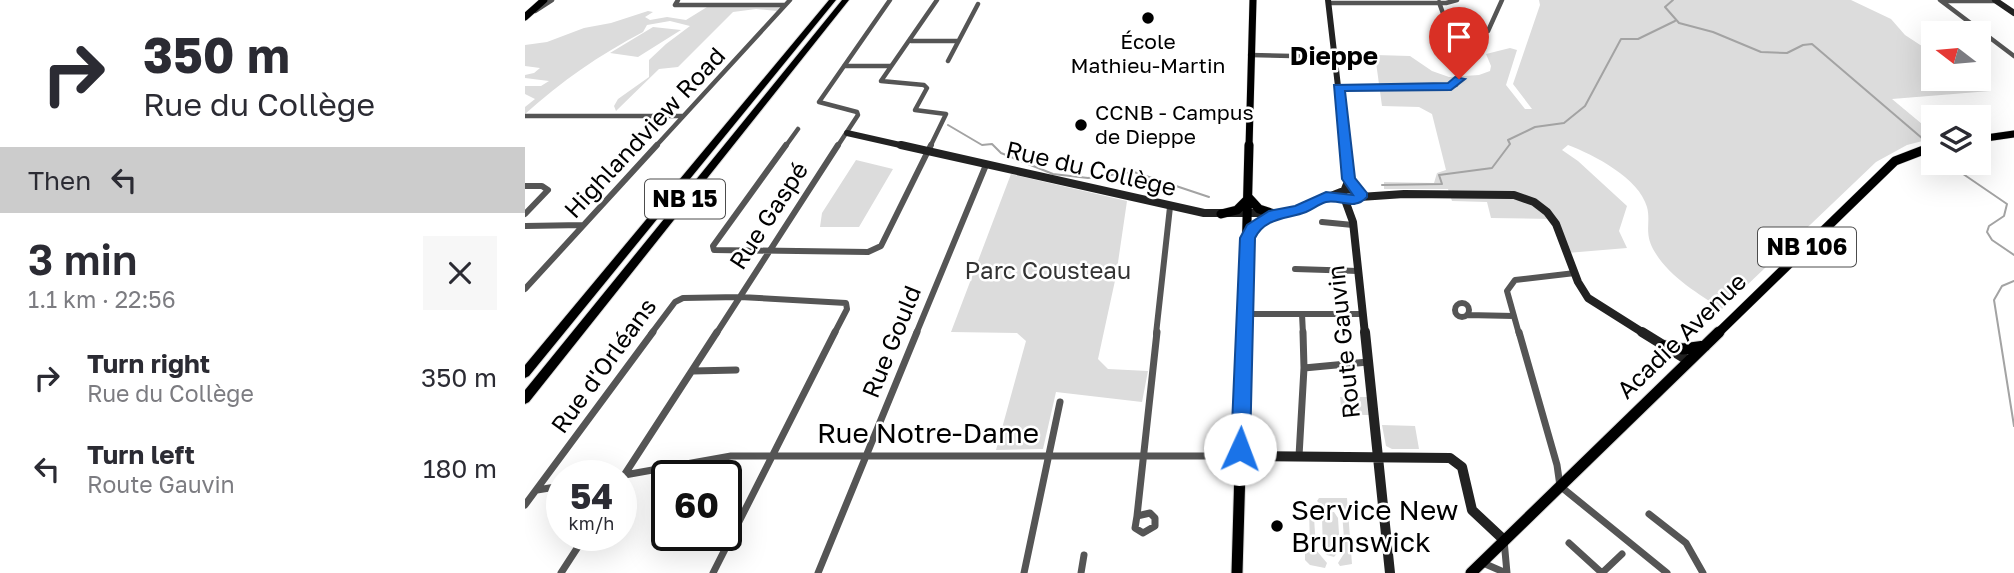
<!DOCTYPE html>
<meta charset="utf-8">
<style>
body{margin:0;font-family:"Golos Text",sans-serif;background:#f7f7f7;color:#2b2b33;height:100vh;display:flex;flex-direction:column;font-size:26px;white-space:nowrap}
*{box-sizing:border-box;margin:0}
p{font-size:23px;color:#7c7c81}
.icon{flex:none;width:38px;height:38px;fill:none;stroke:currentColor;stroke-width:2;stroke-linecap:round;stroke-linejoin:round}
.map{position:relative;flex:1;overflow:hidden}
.drawer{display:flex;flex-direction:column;background:#fff;width:525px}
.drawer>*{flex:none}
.top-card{background:#fff;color:#2b2b33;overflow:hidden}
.needle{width:46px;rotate:286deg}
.fabs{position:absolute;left:1396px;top:21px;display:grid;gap:14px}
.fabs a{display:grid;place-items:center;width:70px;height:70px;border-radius:0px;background:#fff;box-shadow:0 7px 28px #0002;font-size:35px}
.speed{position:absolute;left:21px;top:460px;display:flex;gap:14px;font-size:35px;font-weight:700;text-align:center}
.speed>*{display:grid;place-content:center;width:91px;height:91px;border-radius:50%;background:#fff;box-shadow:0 7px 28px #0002;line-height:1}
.speed small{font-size:18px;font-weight:400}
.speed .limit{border:4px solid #111;border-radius:10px;background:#fff;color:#111}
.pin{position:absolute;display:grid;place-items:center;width:60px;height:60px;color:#fff;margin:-72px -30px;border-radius:50% 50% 50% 0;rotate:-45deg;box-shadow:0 0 7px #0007}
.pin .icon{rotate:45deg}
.me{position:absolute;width:77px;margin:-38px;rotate:2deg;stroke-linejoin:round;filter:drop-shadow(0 0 5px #0008)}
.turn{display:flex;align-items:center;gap:24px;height:147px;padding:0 28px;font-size:32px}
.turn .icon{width:91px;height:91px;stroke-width:2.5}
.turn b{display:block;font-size:49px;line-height:60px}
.then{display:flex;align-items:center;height:66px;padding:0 28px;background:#0003;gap:14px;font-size:26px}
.round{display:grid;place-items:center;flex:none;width:74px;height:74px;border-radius:0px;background:#f7f7f7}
.overview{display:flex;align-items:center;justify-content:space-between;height:119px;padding:0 28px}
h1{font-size:42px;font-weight:600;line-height:52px}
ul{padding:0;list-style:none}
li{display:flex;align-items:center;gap:21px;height:91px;padding:0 28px}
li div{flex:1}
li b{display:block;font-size:26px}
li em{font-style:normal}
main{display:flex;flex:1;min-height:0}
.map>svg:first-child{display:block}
</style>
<main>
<section class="drawer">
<div class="top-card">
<div class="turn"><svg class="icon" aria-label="right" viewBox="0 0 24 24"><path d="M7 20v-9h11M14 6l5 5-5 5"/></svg><div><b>350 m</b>Rue du Collège</div></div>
<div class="then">Then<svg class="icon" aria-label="left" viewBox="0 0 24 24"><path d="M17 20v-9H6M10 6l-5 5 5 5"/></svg></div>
</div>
<div class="overview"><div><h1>3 min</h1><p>1.1 km · 22:56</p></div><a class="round"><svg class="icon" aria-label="close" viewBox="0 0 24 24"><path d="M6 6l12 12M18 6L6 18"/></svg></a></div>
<ul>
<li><svg class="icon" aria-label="right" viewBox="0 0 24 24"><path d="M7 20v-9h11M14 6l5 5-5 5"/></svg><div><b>Turn right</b><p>Rue du Collège</p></div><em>350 m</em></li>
<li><svg class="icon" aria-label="left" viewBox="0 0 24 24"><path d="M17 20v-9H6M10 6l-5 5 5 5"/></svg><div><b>Turn left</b><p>Route Gauvin</p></div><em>180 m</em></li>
</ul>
</section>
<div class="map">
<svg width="1489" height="573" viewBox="0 0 1489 573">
<rect width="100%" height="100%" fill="#fff"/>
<path fill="#dcdcdc" d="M1014,0H1326L1366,19L1380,35L1409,54V79H1446L1465,91L1367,99L1409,134V138L1382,145L1351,162L1197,309C1172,293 1143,276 1128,249C1119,232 1126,222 1122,207C1114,178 1069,155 1043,145L1037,150L1053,161L1102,206L1094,231L1102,248L1042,253L1029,219L966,218L962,202L927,201L923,189H859V182L909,183L912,173L921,170L907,114L894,107L857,106L850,55L885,56L907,71L924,77L954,75L965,71L966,66L961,54L985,48L992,50L981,85L1000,109H1007L988,84L1015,5Z
M182,7H256L252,11L231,9L208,12L153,67L134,69L91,111L89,106L93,99L124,77V60L141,44L165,26L145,21L122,25L118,32C74,55 37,81 0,114V107L10,99L0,94V86H16L24,81L0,78V75L9,73L15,68L0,66V45L22,42L59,28L86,23L123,11L128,12L120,17L125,20L142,17L161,20Z
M128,27L156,30L113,57L85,53Z
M331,160L368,169L334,227H295L297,213Z
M486,174L602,201L591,276L573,359L583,369L623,371L617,402L531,392L518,449L471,450L501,341L492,333L426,332Z
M815,397H843L844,415H817Z
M857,425L890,426L894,449H867L861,446Z
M794,498H822L827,564L815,566L813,563L820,552L817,512L808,505L798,507L792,501Z
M788,504L794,509L789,517L791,550L802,563L800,568L785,565L780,560V551L785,550L784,506Z
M802,512H809L813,518L815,550L809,557L802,555L798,549L797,518Z"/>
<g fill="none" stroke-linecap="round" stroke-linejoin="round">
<path stroke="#a3a3a3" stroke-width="2" d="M1148,0L1140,7L1154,23L1188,32L1236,52L1262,53L1278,45L1287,44L1398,139
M423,125L457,145L467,144L476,153L528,174L563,178L609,172L684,197
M1422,163L1482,204L1479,216L1464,226L1462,232L1467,240L1489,255
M857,185L917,184L914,175L967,168L985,144L983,140L1010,127L1039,123L1060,106L1096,39H1113L1150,21
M1489,281L1477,286L1469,300L1489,426"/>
<g stroke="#dbdbdb" stroke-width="8">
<path id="primary-far2" d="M0,17L19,0
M1454,139L1489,134
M724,147L728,0
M1406,147L1409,146"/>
</g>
<g stroke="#dbdbdb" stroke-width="10">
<path id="primary-far1" d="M724,198L734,209L749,214
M696,214L712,210L724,198
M722,237L727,228L749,214
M719,334L724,145
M1192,334L1370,161L1409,146"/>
</g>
<g stroke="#dbdbdb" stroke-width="13">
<path id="primary" d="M1139,346L1158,349L1180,346
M712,573L719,332
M946,573L1194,332"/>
</g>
<g stroke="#dbdbdb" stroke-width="2">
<path id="highway" d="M304,0H311L4,376L0,378V365Z
M317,0H324L4,402L0,404V390Z"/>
</g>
<path stroke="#555" stroke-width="4.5" d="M153,0L150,5H260
M1415,0L1489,56
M1417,1H1471
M804,3H921L932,0
M10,11L27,0
M925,33L963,31L977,0
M386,41H433
M725,55L811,57
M423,61L453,4
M319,66H365
M813,87L931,85C940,59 922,27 914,2
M0,116H158
M130,147L265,0
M260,147L273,129
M312,147L333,115L332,112L294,102L365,0
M405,147L421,114L390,110L402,88L399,85L356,81L412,0"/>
<path stroke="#555" stroke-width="6" d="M261,145L188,246L189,250L343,252L356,246L406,145
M0,186H17L23,190L0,214
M797,222L828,225
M0,226L58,225
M770,269L833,271
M0,289L132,145
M930 310a7 7 0 1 1 14 0a7 7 0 1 1-14 0Z
M720,314H838
M777,314L778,334
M942,315L989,316
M126,334L150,302L158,298L215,297L321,303L322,309L309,334
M191,334L313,145
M391,334L461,165
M631,334L645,207
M994,334L982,291L990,280L1050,273"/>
<path stroke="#555" stroke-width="7" d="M778,332L779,368L843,362
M994,332L1032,465L1035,486L1142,573
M168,371L211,370
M774,456L779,368
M94,476L206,456H715
M96,480L192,332
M12,490L37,486
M0,505L128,332
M625,513L630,518V526L618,533L610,528L612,516Z
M1124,514L1161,543L1178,573
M612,516L632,332
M979,540L982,573
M1044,543L1077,573
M958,563L981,573
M36,573L60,536
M188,573L310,332
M293,573L392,332
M499,573L535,402
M556,573L559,555
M1077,573L1097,554"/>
<path stroke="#222" stroke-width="6" d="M803,0L820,147
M1470,0L1489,13
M322,133L384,147"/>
<path stroke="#222" stroke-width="8" d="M376,145L679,213H763L816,192
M820,189L824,179L820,145
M822,189L833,191L835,197L828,201L818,199L815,194Z
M835,197L879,194L989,195L1009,202L1022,212L1031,224L1053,282L1063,298L1120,334
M820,200L828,222L840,334"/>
<path stroke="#222" stroke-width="10" d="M840,332L865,573
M1117,332L1164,361
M715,456L925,458L937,467L947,510L979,540"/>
<use href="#primary-far2" stroke="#000" stroke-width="7"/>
<use href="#primary-far1" stroke="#000" stroke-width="9"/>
<use href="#primary" stroke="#000" stroke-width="11"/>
<use href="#highway" fill="#000" fill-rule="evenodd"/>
</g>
<path fill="#1a73e8" stroke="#114b97" stroke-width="2" d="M930,77L940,79L926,90L820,91L830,178L842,193V197C829,211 816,199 801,202C794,204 788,209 781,212C763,219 740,217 730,238L725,449L722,455L715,457L708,455L706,449L715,238L722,225L744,211L770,206L801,192L828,195L817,179L809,85L923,83Z"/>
<g fill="#000" stroke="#fff" stroke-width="2.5">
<circle cx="623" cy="18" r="7"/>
<circle cx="556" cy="125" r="7"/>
<circle cx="752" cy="526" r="7"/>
</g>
<g text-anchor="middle" stroke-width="5" stroke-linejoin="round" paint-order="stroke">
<g font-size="21" fill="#000" stroke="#fff">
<text x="623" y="49">École<tspan x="623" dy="24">Mathieu-Martin</tspan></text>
<text x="570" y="120" text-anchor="start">CCNB - Campus<tspan x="570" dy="24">de Dieppe</tspan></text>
</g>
<g fill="#fff" stroke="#4c4c4c" stroke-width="2">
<rect x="120" y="179.5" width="80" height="39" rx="5"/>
<rect x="1233" y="227.5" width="98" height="39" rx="5"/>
</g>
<g font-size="23" font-weight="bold" fill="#000">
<text x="160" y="207">NB 15</text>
<text x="1282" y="255">NB 106</text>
</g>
<g font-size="24" fill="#000" stroke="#fff">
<text transform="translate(120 133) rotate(-47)" y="8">Highlandview Road</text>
<text transform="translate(566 169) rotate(13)" y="8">Rue du Collège</text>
<text transform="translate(244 216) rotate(-57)" y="8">Rue Gaspé</text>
<text transform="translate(1157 336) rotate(-44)" y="8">Acadie Avenue</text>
<text transform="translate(367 342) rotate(-68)" y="8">Rue Gould</text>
<text transform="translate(819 342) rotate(-96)" y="8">Route Gauvin</text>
<text transform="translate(79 366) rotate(-54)" y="8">Rue d'Orléans</text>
</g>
<g font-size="24" fill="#333" stroke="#fff">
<text x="523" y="279">Parc Cousteau</text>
</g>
<g font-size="26" font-weight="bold" fill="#000" stroke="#fff">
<text x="809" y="65">Dieppe</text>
</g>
<g font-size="28" fill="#000" stroke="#fff">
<text x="403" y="443">Rue Notre-Dame</text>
</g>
<g font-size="28" fill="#000" stroke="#fff" text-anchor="start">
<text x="766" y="520">Service New<tspan x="766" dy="32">Brunswick</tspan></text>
</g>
</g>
</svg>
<div class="fabs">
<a><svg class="needle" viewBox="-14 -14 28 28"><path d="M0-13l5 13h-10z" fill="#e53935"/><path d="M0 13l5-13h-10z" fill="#7c7c81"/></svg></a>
<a><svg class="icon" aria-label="layers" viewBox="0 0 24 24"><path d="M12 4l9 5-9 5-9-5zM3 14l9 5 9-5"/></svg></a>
</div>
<div class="speed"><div>54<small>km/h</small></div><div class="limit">60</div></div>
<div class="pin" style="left:934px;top:79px;background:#d93025"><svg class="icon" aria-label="arrive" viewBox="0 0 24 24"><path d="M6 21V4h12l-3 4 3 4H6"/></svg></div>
<svg class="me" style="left:715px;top:449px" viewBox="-20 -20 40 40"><circle r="19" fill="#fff"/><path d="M0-13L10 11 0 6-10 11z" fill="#1a73e8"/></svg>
</div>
</main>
